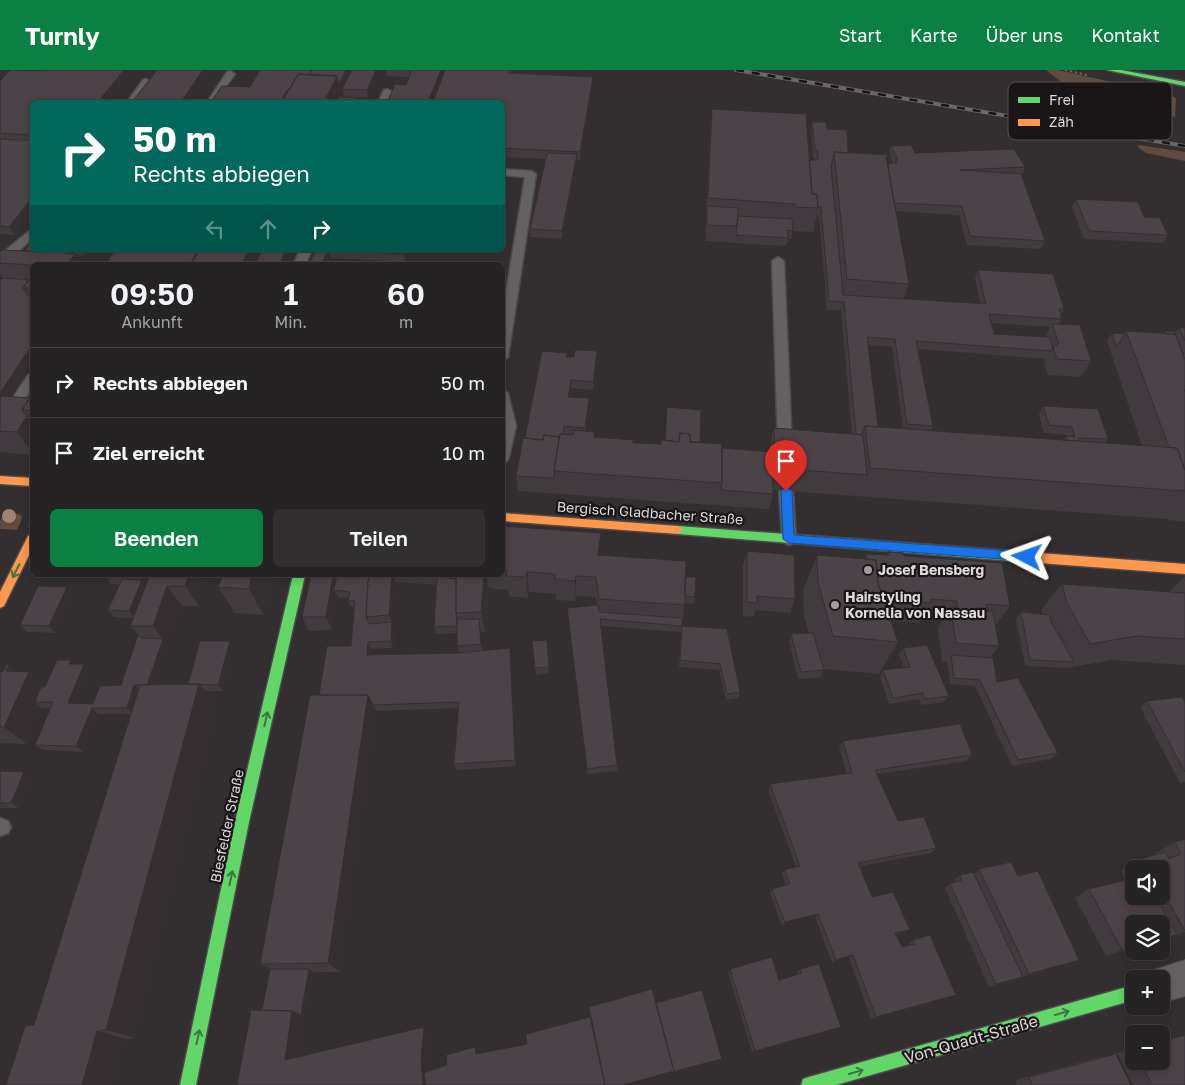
<!DOCTYPE html>
<html lang="de">
<meta charset="utf-8">
<style>
body{margin:0;font-family:"Golos Text",sans-serif;background:#322f31;color:#f1f3f6;height:100vh;display:flex;flex-direction:column;font-size:19px;white-space:nowrap}
*{box-sizing:border-box;margin:0}
p{font-size:16px;color:#a4a4a6}
.icon{flex:none;width:28px;height:28px;fill:none;stroke:currentColor;stroke-width:2;stroke-linecap:round;stroke-linejoin:round}
.map{position:relative;flex:1;overflow:hidden}
.side{position:absolute;left:30px;top:192px;width:475px;height:315px;display:flex;flex-direction:column;background:#262324;border-radius:8px;box-shadow:0 2px 8px #0003,0 0 0 1px #424041}
.side>*{flex:none}
.banner{position:absolute;left:30px;top:30px;width:475px;height:152px;border-radius:8px;box-shadow:0 2px 8px #0003,0 0 0 1px #424041;background:#00695c;color:#fff;overflow:hidden}
.fabs{position:absolute;left:1125px;top:790px;display:grid;gap:10px}
.fabs a{display:grid;place-items:center;width:45px;height:45px;border-radius:8px;background:#262324;box-shadow:0 2px 8px #0003,0 0 0 1px #424041;font-size:25px}
.pin{position:absolute;display:grid;place-items:center;width:42px;height:42px;color:#fff;margin:-51px -21px;border-radius:50% 50% 50% 0;rotate:-45deg;box-shadow:0 0 5px #0007}
.pin .icon{rotate:45deg}
.me{position:absolute;width:55px;margin:-28px;rotate:274deg;stroke-linejoin:round;filter:drop-shadow(0 0 4px #0008)}
.turn{display:flex;align-items:center;gap:18px;height:105px;padding:0 20px;font-size:22px}
.turn .icon{width:65px;height:65px;stroke-width:2.5}
.turn b{display:block;font-size:35px;line-height:42px}
.lanes{display:flex;align-items:center;height:48px;padding:0 20px;background:#0003;justify-content:center;gap:25px;direction:ltr}
.lanes .off{opacity:.35}
.eta{display:flex;justify-content:space-evenly;align-items:center;height:85px;text-align:center}
.eta b{font-size:30px;font-weight:600;line-height:35px}
.cta{display:flex;gap:10px;margin-top:auto;padding:10px 20px}
.cta a{flex:1;height:58px;border-radius:8px;background:#0b8043;color:#fff;font-size:20px;font-weight:600;line-height:58px;text-align:center}
.cta a+a{background:#322f31;color:#f1f3f6}
ul{padding:0;list-style:none}
li{display:flex;align-items:center;gap:15px;height:70px;padding:0 20px;border-top:1px solid #424041}
li div{flex:1}
li b{display:block;font-size:19px}
li em{font-style:normal}
header{display:flex;align-items:center;gap:30px;box-sizing:border-box;height:70px;padding:0 25px;background:#0b8043;color:#fff}
header strong{font-size:24px}
nav{display:flex;gap:28px;margin-inline-start:auto;font-size:18px}
.map>svg:first-child{display:block}
</style>
<header>
<strong>Turnly</strong>
<nav><a>Start</a><a>Karte</a><a>Über uns</a><a>Kontakt</a></nav>
</header>
<div class="map">
<svg width="1185" height="1015" viewBox="0 0 1185 1015">
<rect width="100%" height="100%" fill="#332f30"/>
<path fill="#614b3f" d="M1046,0H1058L1169,25L1176,28L1175,47L1083,29Z
M1139,75L1185,82V91L1146,83L1138,77Z
M7,439L22,446L21,451L17,460L0,459V451Z"/>
<g fill="none" stroke-linecap="round" stroke-linejoin="round">
<g stroke="#4e4a4b" stroke-width="3">
<path id="lane" d="M230,1L235,4L215,32H207L227,2Z
M146,9L151,12L135,32H127L143,10Z
M387,19L392,22L386,32H378L384,20Z
M502,99L531,101L536,104L508,287L502,291V246L525,107L502,105Z
M32,161V169L4,194L0,195V185L28,162Z
M300,180H312L305,195H293Z
M778,187L784,191L792,378L790,382H780L778,378L772,191Z
M32,304V317L5,361L0,363V347L28,305Z
M502,319L508,323L516,356L509,387L507,391L502,392Z
M786,416L791,417L793,421L796,469L794,473L789,475L784,473L782,469L779,421L781,417Z
M0,748L8,751L11,757L8,763L0,766Z"/>
</g>
<g stroke="#4e4a4b" stroke-width="2">
<path id="street" d="M1185,890V926L1161,933V909H1145L1148,902Z"/>
</g>
<g stroke="#4e4a4b" stroke-width="3">
<path id="fast" d="M1107,0H1121L1185,12V16Z
M678,456L1013,481L1017,483L1019,486L1017,489L1013,491L678,464L673,460Z
M293,505H305L249,752L196,1015H180L235,752Z
M1134,915V930L836,1015H801L803,1009L809,1007Z"/>
</g>
<g stroke="#4e4a4b" stroke-width="3">
<path id="slow" d="M0,406L32,408V416L0,414Z
M502,443L678,456L683,460L678,464L502,451Z
M32,465V479L4,536L0,538V522L28,466Z
M1013,481L1185,494V504L1013,491L1009,489L1007,486L1009,483Z"/>
</g>
<path stroke="#646262" stroke-width="2" stroke-dasharray="2.5 2.5" stroke-linecap="butt" d="M1065,0L1087,5"/>
<use href="#lane" fill="#646162" fill-rule="evenodd"/>
<use href="#street" fill="#646162" fill-rule="evenodd"/>
<use href="#fast" fill="#63d668" fill-rule="evenodd"/>
<use href="#slow" fill="#ff974d" fill-rule="evenodd"/>
<g stroke="#696666" stroke-width="4">
<path id="rail" d="M736,0L1185,76"/>
</g>
<use href="#rail" stroke="#1a1617" stroke-width="2.5" stroke-dasharray="8" stroke-linecap="butt"/>
</g>
<circle fill="#a08273" cx="9" cy="446" r="7"/>
<path fill="#413a3e" fill-rule="evenodd" d="M38,0H124L127,8L32,32V142L14,165L0,164V11L39,1Z
M381,0L368,28L344,27L358,28L359,32H211L250,17Z
M386,0H512V3L593,7V15L580,91L577,90L562,169L530,167V159L546,89L502,87V32H388V31L406,15L409,7L387,6Z
M712,39L809,90H815V89L813,88L811,60L812,52L827,59L848,83L889,85L891,76L915,83L1025,97L1022,106L1045,171L1041,179L967,175L959,145L896,141L909,214L903,229L980,234L975,208L978,200L1064,239L1061,245L1062,249L1059,254L1091,291L1081,307L1048,305L1044,293L1046,289L918,279L933,356L931,361L1064,370L1066,366H1067V365L1044,363L1039,344L1043,336L1108,369L1105,373L1142,376L1107,271L1112,263L1125,264L1126,261L1164,264L1165,261L1176,262L1179,258H1185V452L1168,450V449L773,420V424L769,439L518,421L516,406L525,368L567,287L597,289L593,320L571,318L570,327L589,328V336L586,361L594,367L633,373L660,374L700,372L722,378L768,381L774,358L852,364L841,240H827L819,146L817,145L813,162L793,161L791,169H788L786,176L705,171L710,63ZM890,88L893,93H889ZM991,253L1050,257L1045,267L994,264ZM868,275L892,277L903,359L878,357Z
M1076,129L1144,147L1168,165L1163,173L1084,169L1072,137Z
M32,180H89L85,186L75,185L81,195H32V292L9,327L30,328L32,324V385L0,382V211L3,208L0,204V182Z
M315,180H410L405,192L330,188Z
M32,447V463L27,456Z
M502,456L601,485L685,507L695,527L694,534L685,533L681,562L601,556L617,695V701L587,704L568,545L567,538L597,535L596,527L576,526V531L556,530V524L529,522L528,528L509,526V520L489,518L485,562H481L483,580L511,585L516,696L456,700L454,694L458,638L376,641V642L340,902H313L300,986L431,963L429,994L430,1001L447,995L479,981V984L527,974L590,947L589,937L656,933L717,992L635,1015H237L262,940L270,899L260,894L319,625L351,576L354,537H351L348,530V528L338,527L332,560L309,561L302,547L311,505H502ZM395,512L436,515L434,557L436,564L457,563V576L459,583L370,585L371,579L393,578L396,516Z
M747,481L795,529L790,543L755,540L753,547L743,546V495Z
M889,482L904,486L1010,536L995,556L999,576L990,588L997,612L1058,683L1051,689L1012,696L975,616L950,614L947,592H942L938,558L942,551L922,549L919,553L891,551L898,572L879,604L823,599L824,600L821,607L798,609L789,571L791,564L809,563L804,547L803,521L817,485L864,489L866,484L887,485Z
M88,505H209L199,536H182L155,614H188L235,578L223,621H205L218,637L135,968L126,969L115,1015H6L34,955L131,644H98L83,682L43,680L35,675L51,638H42L27,674L0,673V601L3,602L9,595L16,602H29L46,617L74,594L91,600L77,633L93,634L121,615L139,565L130,556L133,548L114,547L108,540L119,515L111,514L105,506Z
M223,505H274L264,545L235,543L218,517Z
M1184,507H1185V595L1111,590L1067,598L1025,596L1016,549L1021,542L1042,544L1041,540L1062,514L1169,522Z
M67,517L73,524L56,563L27,562L20,555Z
M682,556L727,559L740,622L738,628L726,630L719,600L679,597L681,562Z
M547,570L549,603L536,605L532,571Z
M903,578L949,626L944,632L921,635L919,629L889,634L880,607L883,600L904,598L899,585Z
M1147,631L1185,632V712L1180,713L1140,637Z
M843,671L972,685L967,691L877,704L898,751L936,778L931,783L860,796L872,827L905,863L896,865L902,877L909,875L908,874L913,870L950,928L871,949L849,888L832,893L815,847L782,856L770,823L772,819L786,815L782,804L784,800L796,797L768,720L770,714L847,704L839,676Z
M0,701L24,702L32,707L19,738H0Z
M1185,769V865L1106,886L1075,828L1089,819L1126,810L1121,801L1144,788L1151,786L1175,772ZM1134,799H1161V826H1134Z
M979,799L1018,806L1079,890L1064,897L989,917L945,818L950,814L955,812L954,810L960,805L974,804Z
M730,899L779,910L798,905L797,902L800,899L841,957L837,959L752,982L728,902Z
M1185,965V1015H1133L1117,983L1134,978V991H1161V971Z
M1116,984L1131,1015H1017L1015,1010L1099,987Z"/>
<path fill="#352f32" d="M124,0L127,8L108,32H98Z
M203,0H212L189,32H181Z
M346,0H357L342,19L344,27L341,32H324L337,6Z
M376,0H381L368,28L367,20Z
M441,0H444L437,32H428Z
M593,7V15L580,91V82Z
M288,19L290,27L287,32H280Z
M577,84V93L562,169V161Z
M891,85L884,109L886,87Z
M32,128V142L14,165L9,157Z
M40,180H51L29,195Z
M67,180H72L81,195H67L65,183Z
M82,180H89L85,186Z
M249,180H269L262,195H241Z
M286,180H292L285,195H279Z
M328,180L330,188L327,195H321Z
M405,180H410L405,192L404,184Z
M32,275V292L0,340V323Z
M597,281V289L593,320V312Z
M571,310V318L569,335L568,327Z
M589,328V336L585,366V358Z
M27,346L32,354V382L17,362Z
M601,463V485H598Z
M527,502L529,522L528,528L526,507Z
M138,505H152L135,548L129,541L142,510Z
M189,505H209L199,536L185,516Z
M252,505H274L264,545L249,519Z
M333,505H338L334,520L338,527L332,560L326,547Z
M392,505H393L396,516L393,578L391,571L392,552L389,545Z
M484,505H486L489,518L485,562L481,542Z
M576,506V531L575,511Z
M167,516L182,536L153,621L147,615L163,569L153,556Z
M67,517L73,524L56,563L49,556Z
M479,549L481,562L484,587L481,574Z
M230,571L235,578L223,621L218,615Z
M368,572L371,579L370,591L367,585Z
M510,578L511,585L516,696L515,690Z
M84,594L91,600L75,639L68,633Z
M9,595L26,610L29,602L50,620L35,632L42,638L27,674L4,657L6,601Z
M199,614L218,637L135,968L106,960Z
M134,615L140,622L133,644L127,638Z
M368,625L376,642L340,902L328,893Z
M92,638L98,644L83,682L76,676Z
M24,702L32,707L19,738L11,733Z
M818,844L815,847L782,856L785,852Z
M910,860L905,863L891,867L895,863Z
M1185,862V865L1161,871V869Z
M1134,876V879L1106,886L1122,880Z
M853,885L849,888L832,893L836,890Z
M1079,890L1064,897L989,917L996,914L1023,907L1029,904Z
M309,899L313,902L299,994L285,990L292,941Z
M956,925L950,928L871,949L876,947Z
M424,957L431,963L429,994L431,1015H423L421,989Z
M841,957L837,959L752,982L755,981Z
M97,961L126,969L115,1015H82Z
M475,977L479,981L480,988L476,984Z
M722,989L717,992L670,1005L672,1002Z
M674,1001L670,1005L635,1015H623Z"/>
<path fill="#4c4348" stroke="#352f32" d="M10,0L46,1L47,0H124L98,32H32V65L0,63V11Z
M157,0H203L181,32H132Z
M260,0H312L309,5L298,4L290,19H288L280,32H211L222,16L250,17Z
M312,0H346L339,14L337,6L309,5Z
M352,0H376L367,20L342,19Z
M412,0H441L428,32H398H399L388,31L395,14L406,15Z
M445,0H510L509,3L593,7L580,82L502,78V32H433Z
M298,4L337,6L324,32H282Z
M338,27L358,28L355,32H336Z
M712,39L806,44L812,124H817L818,138L796,137L795,134L708,128Z
M812,52H826L827,59L847,60L848,83L834,82L831,97L843,225L986,234L978,200L1053,204L1064,239H1059L1062,249L989,244L994,264L1049,267L1053,278L1051,281L916,271L933,356L907,354L895,269L867,267L878,357L865,356L861,365L856,364L844,232L829,231L821,137H818L817,124H812L809,90H818L817,80H815Z
M0,69L32,71V128L9,157L0,156Z
M911,75L915,83L1014,79L1025,97L960,100L1021,104L1045,171L970,166L962,136L894,133L888,97L889,93H897L895,90H898L891,76Z
M834,82L891,85L886,87L909,214L847,209Z
M547,83L577,84L562,161L530,159Z
M1076,129L1138,132L1144,147L1160,148L1168,165L1089,161Z
M707,136L738,138L737,156L707,155Z
M738,146L792,149L793,161L787,160L788,168L736,165L737,156Z
M32,170V180H40L38,182L25,181Z
M2,180L47,182L49,180H67L65,183L75,184L67,195H32L0,193V182Z
M115,180H198L190,195H105Z
M199,180H249L241,195H191Z
M262,180H286L279,195H255Z
M315,180H328L321,195H309Z
M334,180H405L404,184Z
M32,205V218H23Z
M3,208L29,210L23,218L28,226H32V275L0,323V211Z
M1052,254L1080,255L1091,291L1057,289L1053,277L1059,273Z
M1179,258H1185V271Z
M1126,261L1175,264L1185,290V320H1184L1185,322V400L1177,378L1169,377Z
M1165,261L1176,262L1175,264H1166Z
M1112,263L1125,264L1116,277Z
M575,280L597,281L593,312L571,310L568,327L589,328L585,358L564,356L563,364H560L559,367L544,365L543,370L525,368L542,281L567,283L566,287H574Z
M32,324V341L22,340Z
M2,326L30,328L22,340L27,346L17,362L0,361V329Z
M1043,336L1098,339L1108,369L1078,368L1079,371L1067,370L1066,366L1075,367L1072,357L1049,355Z
M667,337L701,340L700,372H690V364L680,363L679,372L665,370Z
M865,356L1177,378L1185,400V421L870,398Z
M774,358L863,365L867,405L775,398Z
M574,360L594,362V367L633,370V373L661,374V370L679,372L680,363L690,364V372L722,374V413L554,401L560,364L573,365Z
M544,365L559,367L554,401V408L516,406L523,368L543,370Z
M722,378L772,382L773,424L721,420L722,413Z
M32,447V457L27,456Z
M502,456L601,463L598,485L686,491L685,535L599,529L596,507L576,506L575,511L555,509V504L527,502L526,507L506,506L507,499H502Z
M747,481L794,485L795,529L757,526V533L747,532Z
M889,482L903,483L904,486L1002,493L1010,536L986,534L987,541H993L999,576L956,573L951,538L958,537L957,531L931,529V533L890,530L891,536H886L878,513L876,490L867,489L866,484L889,485Z
M817,485L876,490L878,513L898,572L833,566L818,512Z
M150,505H189L185,516H167L153,556H130Z
M223,505H252L249,519L218,517Z
M311,505H333L326,547H302Z
M337,505H352L370,507L368,511L366,547L369,554L392,552L391,571L368,572L367,585L459,583L510,578L515,690L454,694L459,632L373,635L368,625H319L327,576H351L355,531L348,530L350,522L334,520Z
M370,505H392L389,545L366,547L368,511Z
M456,505H484L481,542L456,543Z
M437,507L456,509V543L457,549V556L434,557Z
M685,507H696L695,527L685,526Z
M122,509L142,510L129,541L108,540Z
M1062,514L1185,523V569L1136,566L1090,574L1067,533Z
M38,516L67,517L49,556L20,555Z
M598,535L599,542L682,548V556L600,549L617,695L587,699L567,538Z
M1021,542L1050,545L1051,552L1074,592L1030,590Z
M457,549H479L481,574L457,576Z
M682,556L727,559L740,622L727,624L720,594L680,590Z
M813,563L824,600L801,602L791,564Z
M138,565L141,568L163,569L147,615H134L127,638H92L76,676L35,675L53,632H35L41,617H45L57,590H71L69,594H84L68,633L93,634L100,616L121,615Z
M547,570L549,597L535,598L532,571Z
M200,571H230L218,615L188,614Z
M927,575L949,626L925,629L923,623L893,628L883,600L910,597L903,578Z
M951,585L993,588L997,612L1018,608L1058,683L1018,690L980,610L954,608Z
M7,594L9,595L6,601L29,602L4,657H0V601L3,602Z
M199,614L106,960L97,961L82,1015H6L25,956L34,955L140,615Z
M310,625H368L328,893L260,894Z
M1182,627L1185,632V702L1147,631Z
M960,654L972,685L875,700L898,751L924,747L936,778L858,793L872,827L893,822L910,860L895,863L902,877L915,874L913,870L930,865L956,925L876,947L853,885L836,890L818,844L785,852L772,819L790,814L784,800L800,796L770,714L852,703L843,671Z
M0,701L24,702L11,733H0Z
M1185,769V861L1161,818V799H1150L1144,788L1166,782L1169,789L1181,784L1175,772Z
M1011,792L1018,806L1038,801L1079,890L1029,904L979,799Z
M973,802L1023,907L996,914L950,814L962,810L960,805Z
M1134,808V826H1155L1177,865L1161,869V854H1134V876L1122,880L1089,819Z
M772,887L779,910L802,903L800,899L819,894L841,957L755,981L730,899Z
M270,899H309L301,945L292,941L262,940Z
M652,919L674,1001L623,1015H605L589,937Z
M702,920L722,989L672,1002L674,1001L656,933Z
M251,940L292,941L285,990L424,957L421,989L423,1015H237Z
M590,947L605,1015H426L424,1003L447,995L446,985L475,977L476,984L527,974L526,964Z
M1185,965V1015H1152L1140,991H1161V972Z
M1116,984L1131,1015H1032L1029,1007Z"/>
<defs><path id="oneway-shaft" d="M-6 0H5M1.5-3L5.5 0L1.5 3" fill="none" stroke-width="1.6" stroke-linecap="round" stroke-linejoin="round" transform="scale(1.25)"/></defs>
<g stroke="#3e7640">
<use href="#oneway-shaft" transform="translate(16 501) rotate(117)"/>
<use href="#oneway-shaft" transform="translate(266 649) rotate(-77)"/>
<use href="#oneway-shaft" transform="translate(231 808) rotate(-78)"/>
<use href="#oneway-shaft" transform="translate(1062 943) rotate(-16)"/>
<use href="#oneway-shaft" transform="translate(198 967) rotate(-78)"/>
<use href="#oneway-shaft" transform="translate(856 1002) rotate(-16)"/>
</g>
<path fill="#1a73e8" stroke="#114b97" d="M786,417L792,421L794,465L1027,482L1032,487L1027,491L789,473L783,469L781,421Z"/>
<g fill="#a29e9e" stroke="#1a1617" stroke-width="2">
<circle cx="868" cy="500" r="5"/>
<circle cx="835" cy="535" r="5"/>
</g>
<g text-anchor="middle" stroke-width="4.5" stroke-linejoin="round" paint-order="stroke">
<g font-size="14" fill="#ded9da" stroke="#1a1617">
<text transform="translate(650 443) rotate(4)" y="5">Bergisch Gladbacher Straße</text>
<text transform="translate(227 756) rotate(-78)" y="5">Biesfelder Straße</text>
</g>
<g font-size="14" font-weight="bold" fill="#ded9da" stroke="#1a1617" text-anchor="start">
<text x="878" y="505">Josef Bensberg</text>
<text x="845" y="532">Hairstyling<tspan x="845" dy="16">Kornelia von Nassau</tspan></text>
</g>
<g font-size="16" fill="#ded9da" stroke="#1a1617">
<text transform="translate(971 969) rotate(-16)" y="6">Von-Quadt-Straße</text>
</g>
</g>
<rect x="1008" y="12" width="164" height="58" rx="8" fill="#1a1617" stroke="#555052" stroke-width="1"/>
<rect x="1018" y="27" width="22" height="6" fill="#63d668"/>
<rect x="1018" y="49" width="22" height="7" fill="#ff974d"/>
<g font-size="14" fill="#ded9da">
<text x="1049" y="35">Frei</text>
<text x="1049" y="57">Zäh</text>
</g>
</svg>
<div class="fabs">
<a><svg class="icon" aria-label="sound" viewBox="0 0 24 24"><path d="M4 9h4l5-4v14l-5-4H4zM17 9q2 3 0 6"/></svg></a>
<a><svg class="icon" aria-label="layers" viewBox="0 0 24 24"><path d="M12 4l9 5-9 5-9-5zM3 14l9 5 9-5"/></svg></a>
<a>+</a>
<a>−</a>
</div>
<div class="pin" style="left:786px;top:421px;background:#d93025"><svg class="icon" aria-label="arrive" viewBox="0 0 24 24"><path d="M6 21V4h12l-3 4 3 4H6"/></svg></div>
<svg class="me" style="left:1027px;top:487px" viewBox="-20 -20 40 40"><path d="M0-17L14 15 0 8-14 15z" fill="#1a73e8" stroke="#fff" stroke-width="4"/></svg>
<div class="banner">
<div class="turn"><svg class="icon" aria-label="right" viewBox="0 0 24 24"><path d="M7 20v-9h11M14 6l5 5-5 5"/></svg><div><b>50 m</b>Rechts abbiegen</div></div>
<div class="lanes"><svg class="icon off" aria-label="left" viewBox="0 0 24 24"><path d="M17 20v-9H6M10 6l-5 5 5 5"/></svg><svg class="icon off" aria-label="ahead" viewBox="0 0 24 24"><path d="M12 20V5M6 11l6-6 6 6"/></svg><svg class="icon" aria-label="right" viewBox="0 0 24 24"><path d="M7 20v-9h11M14 6l5 5-5 5"/></svg></div>
</div>
<section class="side">
<div class="eta">
<div><b>09:50</b><p>Ankunft</p></div>
<div><b>1</b><p>Min.</p></div>
<div><b>60</b><p>m</p></div>
</div>
<ul>
<li><svg class="icon" aria-label="right" viewBox="0 0 24 24"><path d="M7 20v-9h11M14 6l5 5-5 5"/></svg><div><b>Rechts abbiegen</b></div><em>50 m</em></li>
<li><svg class="icon" aria-label="arrive" viewBox="0 0 24 24"><path d="M6 21V4h12l-3 4 3 4H6"/></svg><div><b>Ziel erreicht</b></div><em>10 m</em></li>
</ul>
<div class="cta"><a>Beenden</a><a>Teilen</a></div>
</section>
</div>
